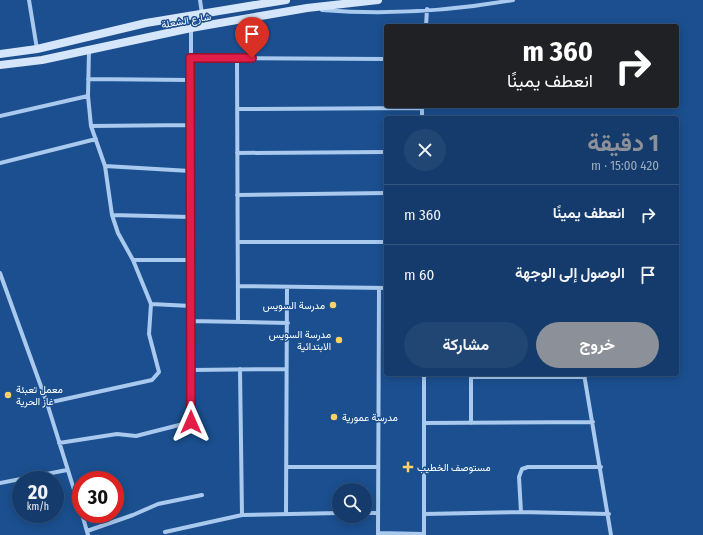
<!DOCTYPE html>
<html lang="ar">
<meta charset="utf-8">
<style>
body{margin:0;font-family:"Fira Sans Condensed",Vazirmatn,sans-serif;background:#214673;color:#f1f3f6;direction:rtl;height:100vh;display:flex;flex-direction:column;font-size:15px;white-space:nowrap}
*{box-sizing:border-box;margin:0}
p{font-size:13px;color:#9dadc1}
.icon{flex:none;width:22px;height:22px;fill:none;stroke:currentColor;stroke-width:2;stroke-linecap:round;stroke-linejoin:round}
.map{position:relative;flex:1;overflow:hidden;direction:ltr}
.details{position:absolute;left:384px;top:116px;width:295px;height:260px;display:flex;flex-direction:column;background:#143b6b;border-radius:4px;box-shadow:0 2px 10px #0003,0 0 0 1px #33557e;direction:rtl}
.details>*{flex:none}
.guide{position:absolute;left:384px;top:24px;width:295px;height:84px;border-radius:4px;box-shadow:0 2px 10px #0003,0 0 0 1px #33557e;direction:rtl;background:#202124;color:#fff;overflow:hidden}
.buttons{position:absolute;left:332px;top:483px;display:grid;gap:8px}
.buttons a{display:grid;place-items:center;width:40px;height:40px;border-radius:50%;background:#143b6b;box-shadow:0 2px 10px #0003,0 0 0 1px #33557e;font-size:20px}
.speed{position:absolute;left:12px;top:471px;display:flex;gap:8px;font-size:20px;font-weight:700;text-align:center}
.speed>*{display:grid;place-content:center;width:52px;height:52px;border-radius:50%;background:#143b6b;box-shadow:0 2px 10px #0003,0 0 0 1px #33557e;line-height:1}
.speed small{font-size:10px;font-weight:400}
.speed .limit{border:6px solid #d22;background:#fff;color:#111}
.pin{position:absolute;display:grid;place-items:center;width:34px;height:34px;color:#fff;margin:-41px -17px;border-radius:50% 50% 50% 0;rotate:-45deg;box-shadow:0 0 4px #0007}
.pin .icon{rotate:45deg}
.me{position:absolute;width:44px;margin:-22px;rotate:0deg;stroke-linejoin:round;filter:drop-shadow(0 0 3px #0008)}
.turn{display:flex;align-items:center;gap:14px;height:84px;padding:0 20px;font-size:18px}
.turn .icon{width:52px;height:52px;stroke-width:2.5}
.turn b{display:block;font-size:28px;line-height:34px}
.round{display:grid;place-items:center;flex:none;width:42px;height:42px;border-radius:21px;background:#214673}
.head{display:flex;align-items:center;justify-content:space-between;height:68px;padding:0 20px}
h1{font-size:24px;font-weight:700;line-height:30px;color:#8c9099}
.primary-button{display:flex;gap:8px;margin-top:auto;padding:8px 20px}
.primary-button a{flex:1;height:46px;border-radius:24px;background:#8c9099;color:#fff;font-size:16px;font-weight:700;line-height:46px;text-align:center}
.primary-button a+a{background:#214673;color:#f1f3f6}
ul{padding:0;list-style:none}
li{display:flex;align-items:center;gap:12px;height:60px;padding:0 20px;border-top:1px solid #33557e}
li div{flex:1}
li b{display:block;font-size:15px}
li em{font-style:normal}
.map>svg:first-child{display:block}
</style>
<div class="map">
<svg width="703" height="535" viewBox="0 0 703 535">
<rect width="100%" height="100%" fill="#1b4f8f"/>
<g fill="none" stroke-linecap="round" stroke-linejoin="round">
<path stroke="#a9c9ee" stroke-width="4" d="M29,0L37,49
M200,0L202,14
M322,10C384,15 451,11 513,0
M426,26L427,9
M190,58L386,59
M237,58L238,322
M88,79L190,80
M237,109L422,108
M0,116L88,96
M422,118V106
M91,126L190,125
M237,153L386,152
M0,163L96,139
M105,166L190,171
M237,195L386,193
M112,215L190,217
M238,242H386
M133,260H190
M0,273L47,403L81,512
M238,286L386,288
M151,304L191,306
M191,321L288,323
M240,369L242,515
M191,370L286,369
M424,374V535
M471,374V423
M584,374L611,535
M471,377H585
M47,403L152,380L159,372L149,334L151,304L133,260L118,233L112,215L105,166L91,126L88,96L89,50
M424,423L593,422
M59,443L117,434L136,436L191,422V28
M287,467H378
M0,483L67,470
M521,512L519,477L522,469L528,467H601
M286,513L287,287
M365,513H378
M82,514L88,535
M424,514L521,512L609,514
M87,531L133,515L158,504L202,495
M165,532L242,515L339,513
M378,533L424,534
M378,535L379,288"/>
<path stroke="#d6e6fa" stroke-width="8" d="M0,54L37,49L146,23L286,0
M0,65L42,60L191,28L307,8L378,0"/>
</g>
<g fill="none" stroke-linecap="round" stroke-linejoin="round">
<g stroke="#92132f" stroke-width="10">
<path id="route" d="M191,422L190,58H252"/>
</g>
<use href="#route" stroke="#e11d48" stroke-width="7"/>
</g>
<g fill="#ffd166" stroke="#1b4f8f" stroke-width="1.5">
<circle cx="333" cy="305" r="4"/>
<circle cx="339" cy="340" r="4"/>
<circle cx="8" cy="395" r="4"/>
<circle cx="334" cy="417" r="4"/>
<path d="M406 461h4v4h4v4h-4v4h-4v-4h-4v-4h4z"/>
</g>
<g text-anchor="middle" stroke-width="3" stroke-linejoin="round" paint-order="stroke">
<g font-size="10" fill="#fff" stroke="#1b4f8f">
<text transform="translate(186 20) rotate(-10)" y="4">شارع الشعلة</text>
</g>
<g font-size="10" fill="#fff" stroke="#1b4f8f" text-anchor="start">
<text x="325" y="309" text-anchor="end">مدرسة السويس</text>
<text x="331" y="338" text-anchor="end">مدرسة السويس<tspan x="331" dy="12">الابتدائية</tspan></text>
<text x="16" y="393">معمل تعبئة<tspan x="16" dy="12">غاز الحرية</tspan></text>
<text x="342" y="421">مدرسة عمورية</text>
<text x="417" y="471">مستوصف الخطيب</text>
</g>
</g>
</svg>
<div class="buttons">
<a><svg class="icon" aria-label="search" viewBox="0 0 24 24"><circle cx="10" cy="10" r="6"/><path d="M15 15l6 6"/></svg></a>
</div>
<div class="speed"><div>20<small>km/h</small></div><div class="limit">30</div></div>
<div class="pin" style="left:252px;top:58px;background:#d93025"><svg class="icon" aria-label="arrive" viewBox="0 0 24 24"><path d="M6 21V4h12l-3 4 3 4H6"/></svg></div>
<svg class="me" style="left:191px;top:422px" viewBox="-20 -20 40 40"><path d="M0-17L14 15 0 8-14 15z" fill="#e11d48" stroke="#fff" stroke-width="4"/></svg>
<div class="guide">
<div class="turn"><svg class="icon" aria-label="right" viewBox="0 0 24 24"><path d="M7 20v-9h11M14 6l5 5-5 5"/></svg><div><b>360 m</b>انعطف يمينًا</div></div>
</div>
<section class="details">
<div class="head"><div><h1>1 دقيقة</h1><p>420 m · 15:00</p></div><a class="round"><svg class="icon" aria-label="close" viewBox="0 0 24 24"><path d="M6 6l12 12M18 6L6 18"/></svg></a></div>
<ul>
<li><svg class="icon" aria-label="right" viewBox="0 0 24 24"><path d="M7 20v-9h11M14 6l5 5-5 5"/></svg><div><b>انعطف يمينًا</b></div><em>360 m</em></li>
<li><svg class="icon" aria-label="arrive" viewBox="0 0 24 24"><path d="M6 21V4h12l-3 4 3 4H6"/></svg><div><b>الوصول إلى الوجهة</b></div><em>60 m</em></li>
</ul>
<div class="primary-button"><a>خروج</a><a>مشاركة</a></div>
</section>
</div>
